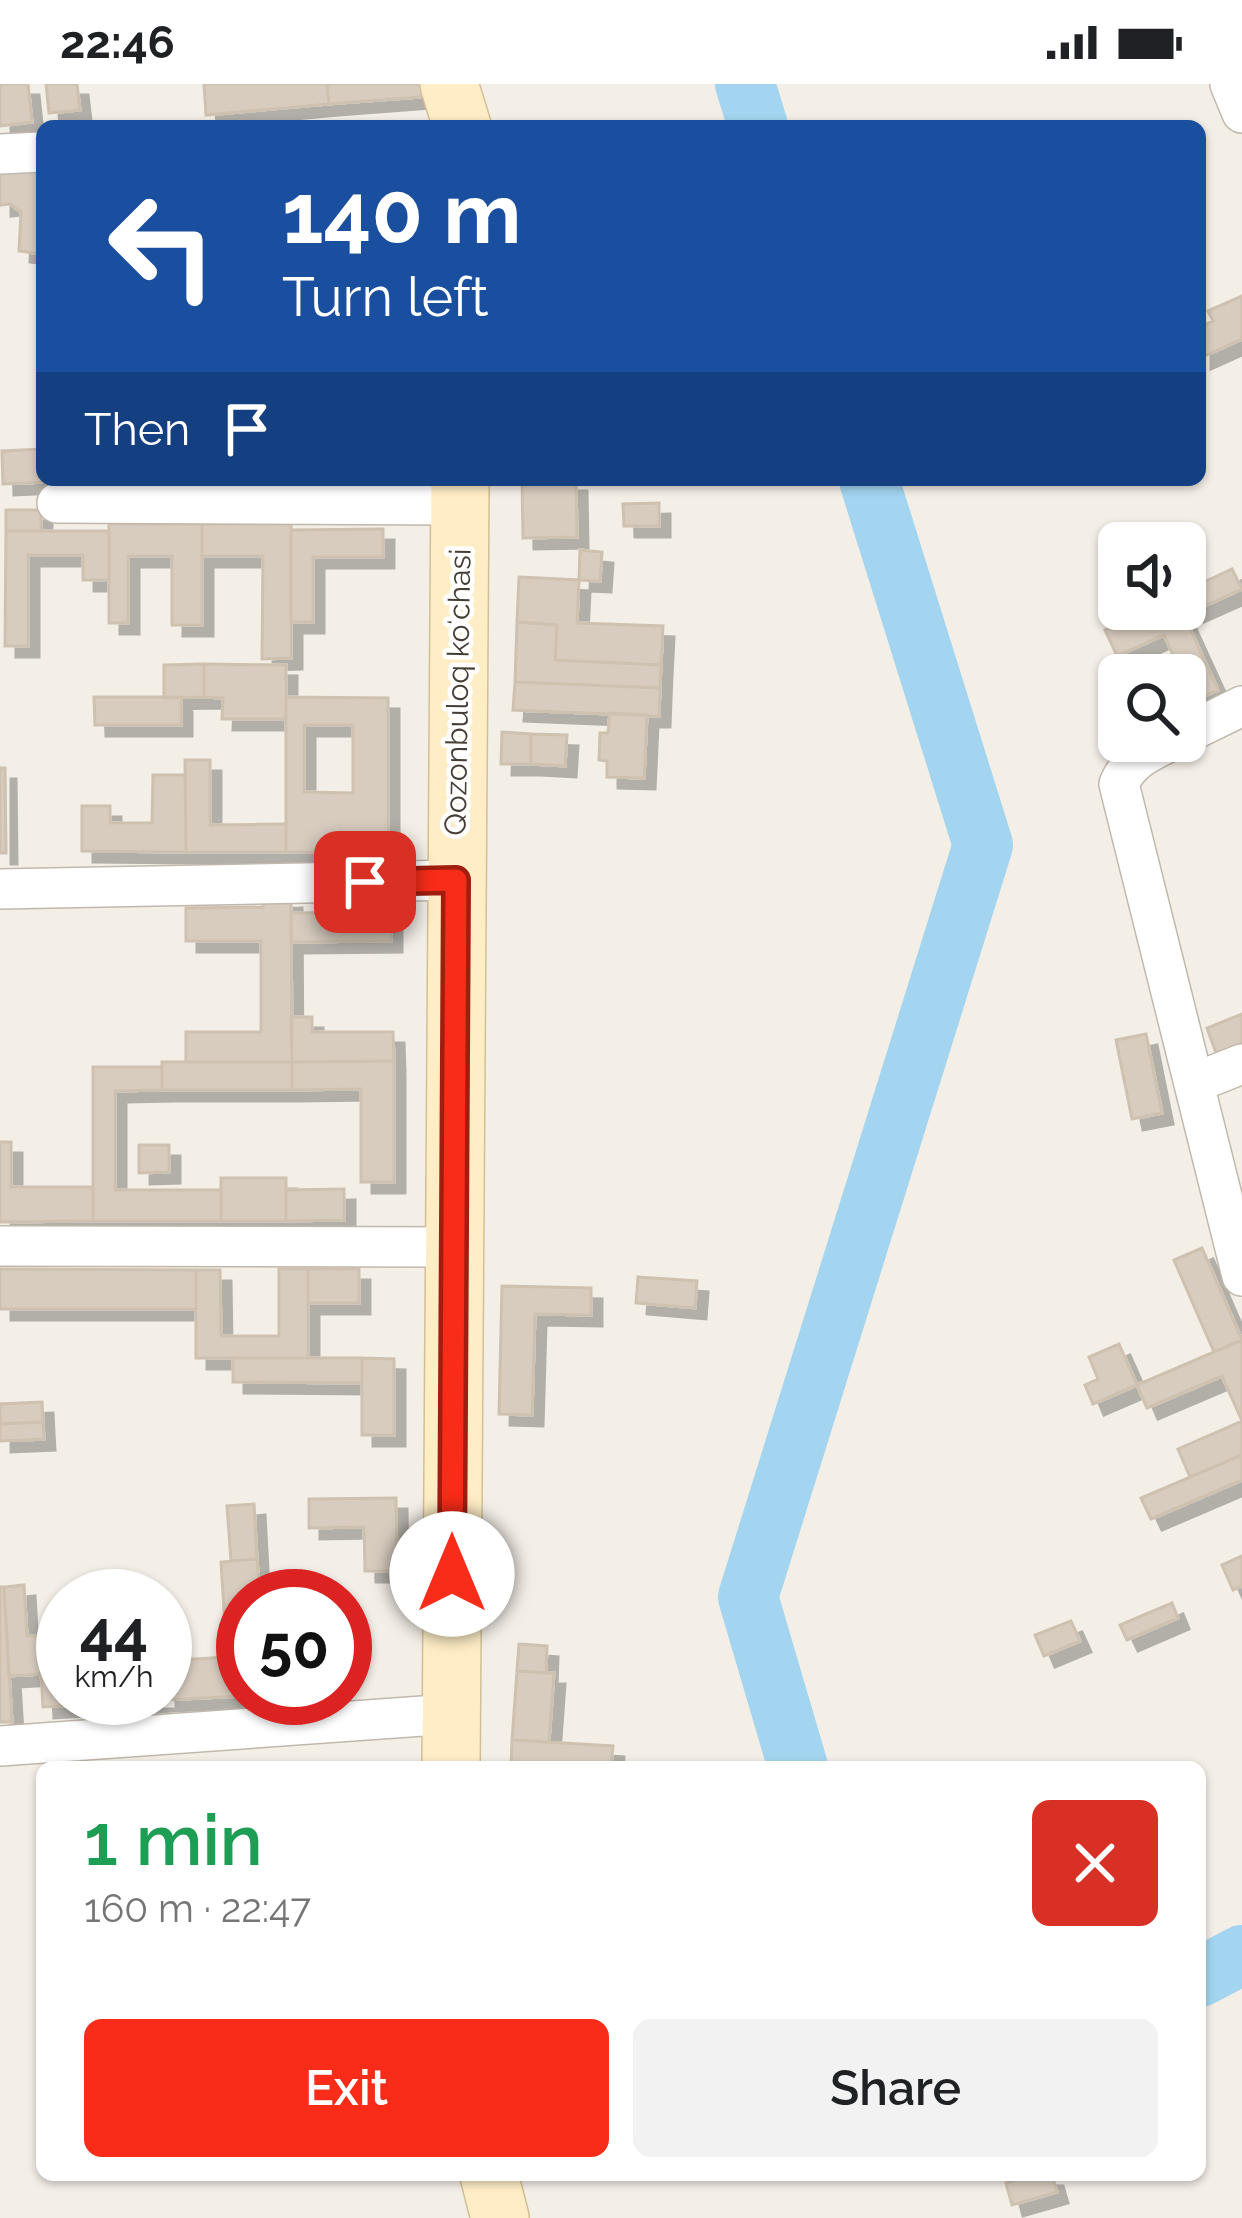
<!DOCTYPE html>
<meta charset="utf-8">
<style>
body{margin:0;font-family:Raleway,sans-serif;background:#f2f2f2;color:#202124;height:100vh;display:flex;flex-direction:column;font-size:45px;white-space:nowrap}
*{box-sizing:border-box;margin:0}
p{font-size:39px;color:#757577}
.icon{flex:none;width:66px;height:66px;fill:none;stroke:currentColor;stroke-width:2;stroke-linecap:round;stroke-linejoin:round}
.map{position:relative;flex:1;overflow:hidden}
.details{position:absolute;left:36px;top:1677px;width:1170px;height:420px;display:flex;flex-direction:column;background:#fff;border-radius:18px;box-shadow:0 3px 9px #0004}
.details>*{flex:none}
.hud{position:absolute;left:36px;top:36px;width:1170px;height:366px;border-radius:18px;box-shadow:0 3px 9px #0004;background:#1a4fa0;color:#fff;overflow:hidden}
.fabs{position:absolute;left:1098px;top:438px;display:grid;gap:24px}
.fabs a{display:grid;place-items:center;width:108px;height:108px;border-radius:18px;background:#fff;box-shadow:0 3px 9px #0004;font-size:60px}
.speed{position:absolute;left:36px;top:1485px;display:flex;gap:24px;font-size:60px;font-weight:700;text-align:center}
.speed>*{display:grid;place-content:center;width:156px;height:156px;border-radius:50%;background:#fff;box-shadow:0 3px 9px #0004;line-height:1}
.speed small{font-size:30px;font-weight:400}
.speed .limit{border:18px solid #d22;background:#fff;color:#111}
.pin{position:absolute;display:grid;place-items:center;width:102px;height:102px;color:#fff;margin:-51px;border-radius:24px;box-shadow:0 6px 18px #0006}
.me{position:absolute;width:132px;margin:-66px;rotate:0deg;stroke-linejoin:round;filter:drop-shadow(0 0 9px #0008)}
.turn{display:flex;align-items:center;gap:42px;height:252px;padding:0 48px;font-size:54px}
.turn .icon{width:156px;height:156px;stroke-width:2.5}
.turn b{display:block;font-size:84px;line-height:102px}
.then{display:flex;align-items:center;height:114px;padding:0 48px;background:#0003;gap:24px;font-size:45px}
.round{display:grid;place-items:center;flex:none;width:126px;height:126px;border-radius:18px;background:#f2f2f2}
.overview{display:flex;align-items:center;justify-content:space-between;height:204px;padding:0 48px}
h1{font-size:72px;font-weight:600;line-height:90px;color:#1e9e55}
.primary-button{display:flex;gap:24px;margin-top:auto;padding:24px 48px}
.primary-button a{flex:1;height:138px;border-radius:18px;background:#f82c18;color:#fff;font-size:48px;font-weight:600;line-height:138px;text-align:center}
.primary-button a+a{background:#f2f2f2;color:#202124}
.status{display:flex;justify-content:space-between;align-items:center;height:84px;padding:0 60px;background:#fff;direction:ltr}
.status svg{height:33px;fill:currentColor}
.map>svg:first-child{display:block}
</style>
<div class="status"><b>22:46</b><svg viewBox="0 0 49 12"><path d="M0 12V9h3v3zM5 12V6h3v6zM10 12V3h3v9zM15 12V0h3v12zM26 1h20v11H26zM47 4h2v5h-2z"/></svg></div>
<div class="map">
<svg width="1242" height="2134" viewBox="0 0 1242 2134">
<defs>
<filter id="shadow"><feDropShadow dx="11" dy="11" stdDeviation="0" flood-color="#0004"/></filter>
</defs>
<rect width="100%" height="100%" fill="#f3eee6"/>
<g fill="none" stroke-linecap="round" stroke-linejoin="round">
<path stroke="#a3d5f0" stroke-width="60" d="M745,0L758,42
M798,1683L748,1513L983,761L869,396
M1200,1893L1242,1871"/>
</g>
<path fill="#d8ccbf" stroke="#cfc1af" stroke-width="3" fill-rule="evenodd" filter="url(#shadow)" d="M0,0H28L32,38L0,42Z
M46,0H77L80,26L49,29Z
M204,0H327L329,20L206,31Z
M327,0H431L432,12L329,20Z
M42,76V170L19,167L21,128L10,120L0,121V81Z
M1242,212V255L1200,274V243L1213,237L1208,227Z
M42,365V396L68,397L3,400L2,367Z
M522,396H576L577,453L523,454Z
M659,419V442H624L623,420Z
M6,426H41V447H6Z
M109,440H202V541H172V472H128V539H109Z
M202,440H291V574L262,575L263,472H202Z
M383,445V473H313V538H291V446Z
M6,447H109V496H83V471H28V562H5Z
M580,466L602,468L600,497L579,496Z
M1232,485L1242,505L1193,527L1185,507Z
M519,493L579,496L577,539L663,542L661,581L555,576L557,541L517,538Z
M1152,525H1181L1218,606L1185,621V591H1178L1181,589L1164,551L1117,572L1105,546Z
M517,538L557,541L555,576L661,581L660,604L515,598Z
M204,580V613L164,614V581Z
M204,580L286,581V635H222L223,614L204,613Z
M515,598L660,604L659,632L513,626Z
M94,613H181V641H95Z
M286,613L388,614V768H286ZM304,641H353V709L304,708Z
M610,629L647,631L644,694L607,693V677L599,676L600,649H608Z
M502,648L531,650V680H501Z
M531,650L567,651L565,682L531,680Z
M185,676H210V741L286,740V768H186Z
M0,684H5L6,769H0Z
M153,691H185L186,768L82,767V722H110V739H152Z
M291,813L292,978H186V948H261V857H186V824L263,823V814Z
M391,828V857L291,858V829Z
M1242,930V965L1218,974L1207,944Z
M291,933H312V948H393L394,977L292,978Z
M1146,950L1162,1029L1132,1035L1116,956Z
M394,977V1098H361V1005L292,1006V978Z
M162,978H292V1006H162Z
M93,983H162V1006L115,1007V1106H221V1137H93Z
M0,1058H11V1103H93V1137L0,1138Z
M139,1061H169V1088L139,1089Z
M221,1094H286V1137H221Z
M344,1105V1136L286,1137V1106Z
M1202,1164L1242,1256L1214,1268L1174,1176Z
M0,1185L196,1186V1225H0Z
M279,1185H308V1274H196V1186H220L221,1252H279Z
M308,1185H359V1219H308Z
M638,1193L697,1197L695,1224L636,1219Z
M502,1202L591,1204V1231L535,1230L532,1331L499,1330Z
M1242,1256V1371L1190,1393L1178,1365L1242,1337L1222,1292L1147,1324L1137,1301Z
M1119,1260L1137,1301L1093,1320L1085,1301L1098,1295L1089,1273Z
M233,1274H362V1299L233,1298Z
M362,1274L394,1275V1351H362Z
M42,1318L43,1338L0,1340V1320Z
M43,1338L44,1355L0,1357V1340Z
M1242,1371V1396L1151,1435L1141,1414Z
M396,1414L397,1487H365L364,1443L309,1444V1415Z
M254,1420L257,1475L231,1477L227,1422Z
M1242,1472V1502L1233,1506L1222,1481Z
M257,1475L260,1512H243V1612L162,1616L165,1614V1577L227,1573L221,1478Z
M24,1501L27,1552H39L41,1590L9,1592L4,1503Z
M0,1503H4L12,1638H0Z
M1172,1519L1178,1534L1127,1556L1120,1541Z
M1071,1537L1080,1557L1044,1572L1035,1551Z
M62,1550L63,1614H162V1616L43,1623L39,1552Z
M519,1560L547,1562L546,1589L517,1587Z
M517,1587L554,1589L549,1658L512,1656Z
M512,1656L613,1662L611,1683H511Z
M1011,2091H1052L1057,2108L1012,2121L1006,2099L1013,2097Z"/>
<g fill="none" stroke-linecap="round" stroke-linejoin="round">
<g stroke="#c1b8ac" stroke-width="42">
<path id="street" d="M1230,0L1242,29
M0,70L42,68
M57,419L460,421
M1185,650L1242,622
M1171,657C1149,668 1129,676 1119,700L1242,1192
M0,805L456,796
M1194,999L1242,980
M0,1162L453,1163
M0,1662L451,1630"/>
</g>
<g stroke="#d3bf96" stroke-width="60">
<path id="secondary" d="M449,0L462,42
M451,1683L460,396
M489,2091L500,2134"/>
</g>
<use href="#street" stroke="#fff" stroke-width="39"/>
<use href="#secondary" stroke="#feedc5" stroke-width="57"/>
</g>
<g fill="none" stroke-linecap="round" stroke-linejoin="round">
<g stroke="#a11d10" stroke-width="30">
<path id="route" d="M365,798L456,796L452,1490"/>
</g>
<use href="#route" stroke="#f82c18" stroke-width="21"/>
</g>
<g text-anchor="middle" stroke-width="9" stroke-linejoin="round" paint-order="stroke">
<g font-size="30" fill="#463e35" stroke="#fff">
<text transform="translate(458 608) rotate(-89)" y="10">Qozonbuloq koʻchasi</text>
</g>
</g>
</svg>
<div class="fabs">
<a><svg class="icon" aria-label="sound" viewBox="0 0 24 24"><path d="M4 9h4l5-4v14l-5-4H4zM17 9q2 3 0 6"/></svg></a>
<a><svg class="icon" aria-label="search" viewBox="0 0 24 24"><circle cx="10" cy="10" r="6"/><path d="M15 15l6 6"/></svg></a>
</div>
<div class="speed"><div>44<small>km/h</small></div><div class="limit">50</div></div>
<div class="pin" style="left:365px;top:798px;background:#d93025"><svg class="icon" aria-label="arrive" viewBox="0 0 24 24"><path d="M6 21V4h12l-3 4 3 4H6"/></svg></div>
<svg class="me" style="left:452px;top:1490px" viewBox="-20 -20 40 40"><circle r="19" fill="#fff"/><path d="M0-13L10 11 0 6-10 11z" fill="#f82c18"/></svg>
<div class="hud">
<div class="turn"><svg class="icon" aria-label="left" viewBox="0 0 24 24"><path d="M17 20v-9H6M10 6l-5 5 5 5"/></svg><div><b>140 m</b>Turn left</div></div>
<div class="then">Then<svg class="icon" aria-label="arrive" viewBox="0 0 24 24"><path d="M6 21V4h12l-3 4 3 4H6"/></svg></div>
</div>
<section class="details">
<div class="overview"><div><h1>1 min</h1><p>160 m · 22:47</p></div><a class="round" style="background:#d93025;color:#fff"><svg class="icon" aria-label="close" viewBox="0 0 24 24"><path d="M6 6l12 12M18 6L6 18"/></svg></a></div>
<div class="primary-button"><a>Exit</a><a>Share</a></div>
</section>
</div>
